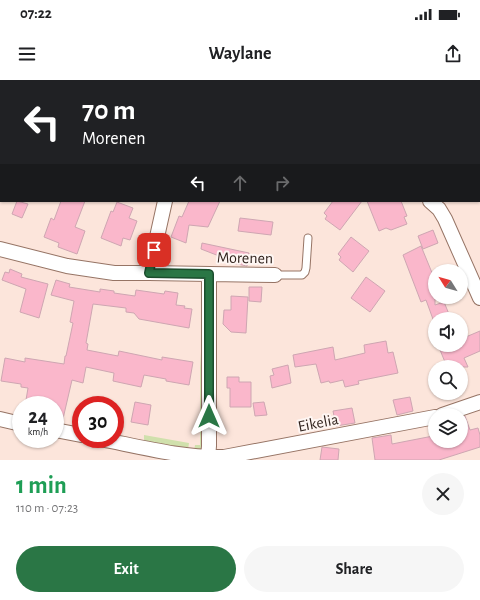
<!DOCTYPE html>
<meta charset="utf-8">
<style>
body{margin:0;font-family:"Alegreya Sans",sans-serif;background:#f6f6f6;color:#202124;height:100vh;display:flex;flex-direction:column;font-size:15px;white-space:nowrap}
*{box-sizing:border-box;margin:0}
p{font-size:13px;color:#757577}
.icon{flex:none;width:22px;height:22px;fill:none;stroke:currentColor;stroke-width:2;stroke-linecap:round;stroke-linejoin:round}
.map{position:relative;height:380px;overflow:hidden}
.side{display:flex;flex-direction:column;background:#fff;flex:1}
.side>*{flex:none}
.guide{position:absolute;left:0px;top:0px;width:480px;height:122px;box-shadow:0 1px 3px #0004;background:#202124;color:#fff;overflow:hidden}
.needle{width:26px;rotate:307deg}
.buttons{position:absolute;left:428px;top:184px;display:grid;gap:8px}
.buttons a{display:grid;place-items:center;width:40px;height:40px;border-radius:50%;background:#fff;box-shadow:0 1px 3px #0004;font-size:20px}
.speed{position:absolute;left:12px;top:316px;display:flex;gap:8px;font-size:20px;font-weight:700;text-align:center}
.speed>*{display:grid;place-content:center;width:52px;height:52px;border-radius:50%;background:#fff;box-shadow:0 1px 3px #0004;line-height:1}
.speed small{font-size:10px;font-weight:400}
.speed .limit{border:6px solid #d22;background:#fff;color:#111}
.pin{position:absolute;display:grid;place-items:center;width:34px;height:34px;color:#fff;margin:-17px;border-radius:8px;box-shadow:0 2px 6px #0006}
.me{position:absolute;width:44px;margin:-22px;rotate:0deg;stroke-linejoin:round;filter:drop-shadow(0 0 3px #0008)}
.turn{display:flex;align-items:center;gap:14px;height:84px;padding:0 16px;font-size:18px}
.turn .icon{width:52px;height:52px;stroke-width:2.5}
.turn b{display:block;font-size:28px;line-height:34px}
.lanes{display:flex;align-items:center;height:38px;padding:0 16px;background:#0003;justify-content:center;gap:20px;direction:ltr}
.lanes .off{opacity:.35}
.round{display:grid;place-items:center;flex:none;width:42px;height:42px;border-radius:21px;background:#f6f6f6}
.headline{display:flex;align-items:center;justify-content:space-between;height:68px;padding:0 16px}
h1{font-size:24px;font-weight:700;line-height:30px;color:#1e9e55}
.primary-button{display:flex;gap:8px;margin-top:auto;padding:8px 16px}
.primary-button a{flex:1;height:46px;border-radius:24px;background:#2a7645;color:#fff;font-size:16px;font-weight:700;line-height:46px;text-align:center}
.primary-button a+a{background:#f6f6f6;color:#202124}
.status{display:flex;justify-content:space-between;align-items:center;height:28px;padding:0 20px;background:#fff;direction:ltr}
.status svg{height:11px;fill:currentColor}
header{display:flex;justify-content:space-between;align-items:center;height:52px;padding:0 16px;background:#fff;font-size:18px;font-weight:700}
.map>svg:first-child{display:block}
</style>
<div class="status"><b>07:22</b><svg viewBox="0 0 49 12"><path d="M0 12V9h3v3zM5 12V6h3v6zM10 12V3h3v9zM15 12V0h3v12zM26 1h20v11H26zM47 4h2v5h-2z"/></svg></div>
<header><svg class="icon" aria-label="menu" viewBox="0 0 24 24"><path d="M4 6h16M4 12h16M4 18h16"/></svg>Waylane<svg class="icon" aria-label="share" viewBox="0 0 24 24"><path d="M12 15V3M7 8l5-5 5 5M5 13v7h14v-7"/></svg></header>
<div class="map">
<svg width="480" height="380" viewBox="0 0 480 380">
<rect width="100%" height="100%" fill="#fce5db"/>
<path fill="#d0e0ac" d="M202,256L204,257L202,355V368L200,372H194L195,365H200V288Z
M144,355L189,363L188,370L144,361Z"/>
<path fill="#fab7cb" stroke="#cea6b2" d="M17,121L28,124L22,138L12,134Z
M61,121H85L75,147L85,151L77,174L58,167L59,163L44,157L51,138L54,140Z
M189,121H220L208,147L189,145L186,163L171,157L179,136L182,137Z
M333,121H362L340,150L325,139L327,136L324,133Z
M367,121H401L407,136L404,137L407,144L391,150L386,148L379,151Z
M117,122L133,128L129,138L137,141L130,160L123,158L121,166L101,158L111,131L113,132Z
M240,138L273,142L271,155L238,151Z
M433,150L438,163L423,169L418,156Z
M351,157L369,171L353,192L339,180L341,177L338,174Z
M202,163L249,173L247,186L232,183V181L201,169Z
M421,166L435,200V225L444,222L451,239H435L434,242L426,220L421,222L403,175Z
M10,189L22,194L21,197L48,204L39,238L20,232L26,209L2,200L5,192L9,193Z
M366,197L385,211L370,232L351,218Z
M56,200L70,204L69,207L100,212V209L114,211V213L135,216L136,210L164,214L165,211L178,213L176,225L185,226L184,228L192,229L189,248L139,239L134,233L126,232V228L93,224L86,263L88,264L87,270L118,276L119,271L162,280V277L193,282L189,305L166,301V299L144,295L141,307L113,301L114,293L86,287L83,303L72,300L62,343L55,342V325L26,320L28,308L21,307V304L1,301L5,278L25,282V278L64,284L65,276H66L73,243L70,242L74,221L51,215Z
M249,207H262L261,222L249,221Z
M231,216L248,217L246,253L231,252L223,244L224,230H231Z
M480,251V271L464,278L468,287H447L438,265H461V259Z
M386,261L388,273L393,272L398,293L358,301L359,304L345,307L343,300L330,303L329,301L321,303L316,284L295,287L293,275L333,267L335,280L365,273L364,265Z
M288,285L291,303L272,308L270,296L274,295L272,289Z
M227,297H239V302H251V327H230V308H227Z
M410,317L413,331L397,335L393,320Z
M135,322L151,325L148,345L131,342Z
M264,322L267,335L255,336L253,323Z
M352,328L355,343L336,346L333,331Z
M465,336L470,350L478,348L480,355V367L439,380H375L372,358L391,355L392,364L433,356L434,361H461V337Z
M322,367L339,369L338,380H320Z"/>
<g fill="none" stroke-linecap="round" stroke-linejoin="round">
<g stroke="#967465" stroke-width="9">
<path id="lane" d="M71,1L72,0
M275,195H302L305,192L306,188L308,158"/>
</g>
<g stroke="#967465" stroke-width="16">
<path id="street" d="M131,0L134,1
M213,1L214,0
M444,1L445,0
M165,121L149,193L275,195
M430,121L439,129L445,139L480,218
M0,169L67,186L114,193H149
M442,335L480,322
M0,339L21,344
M55,350L81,355
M100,359C141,367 182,378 224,377L435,337
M208,378L209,366V194"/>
</g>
<use href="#lane" stroke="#fff" stroke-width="7"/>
<use href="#street" stroke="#fff" stroke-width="14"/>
</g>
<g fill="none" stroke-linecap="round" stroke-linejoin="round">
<g stroke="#1b4d2d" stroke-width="10">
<path id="route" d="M154,170L149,193L209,194V336"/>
</g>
<use href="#route" stroke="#2a7645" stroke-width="7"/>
</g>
<g text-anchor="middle" stroke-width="4" stroke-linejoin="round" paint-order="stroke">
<g font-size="16" fill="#2d1f19" stroke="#fef6f3">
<text transform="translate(245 177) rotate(1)" y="6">Morenen</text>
<text transform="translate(318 342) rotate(-11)" y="6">Eikelia</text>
</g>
</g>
</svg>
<div class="buttons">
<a><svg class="needle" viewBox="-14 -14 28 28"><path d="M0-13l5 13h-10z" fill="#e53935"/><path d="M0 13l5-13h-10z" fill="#757577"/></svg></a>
<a><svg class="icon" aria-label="sound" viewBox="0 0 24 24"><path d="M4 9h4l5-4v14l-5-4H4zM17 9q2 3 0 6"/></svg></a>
<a><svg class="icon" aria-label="search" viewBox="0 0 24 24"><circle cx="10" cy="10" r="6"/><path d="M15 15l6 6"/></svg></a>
<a><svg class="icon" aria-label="layers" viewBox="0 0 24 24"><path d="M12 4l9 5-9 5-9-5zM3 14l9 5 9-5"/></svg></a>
</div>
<div class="speed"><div>24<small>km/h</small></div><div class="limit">30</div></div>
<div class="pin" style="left:154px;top:170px;background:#d93025"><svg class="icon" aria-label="arrive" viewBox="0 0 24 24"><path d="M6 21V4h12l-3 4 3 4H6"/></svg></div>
<svg class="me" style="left:209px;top:336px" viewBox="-20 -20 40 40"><path d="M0-17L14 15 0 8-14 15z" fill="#2a7645" stroke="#fff" stroke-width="4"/></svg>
<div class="guide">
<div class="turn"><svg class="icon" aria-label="left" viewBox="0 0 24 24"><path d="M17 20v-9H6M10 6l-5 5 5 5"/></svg><div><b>70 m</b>Morenen</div></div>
<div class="lanes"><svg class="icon" aria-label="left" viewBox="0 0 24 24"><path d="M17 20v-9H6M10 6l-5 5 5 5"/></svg><svg class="icon off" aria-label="ahead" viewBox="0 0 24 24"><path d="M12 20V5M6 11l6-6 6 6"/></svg><svg class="icon off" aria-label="right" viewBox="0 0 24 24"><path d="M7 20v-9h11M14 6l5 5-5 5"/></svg></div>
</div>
</div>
<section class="side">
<div class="headline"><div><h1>1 min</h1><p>110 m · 07:23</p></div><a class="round"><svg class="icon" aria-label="close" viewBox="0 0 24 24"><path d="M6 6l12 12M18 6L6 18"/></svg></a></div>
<div class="primary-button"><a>Exit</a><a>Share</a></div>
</section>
